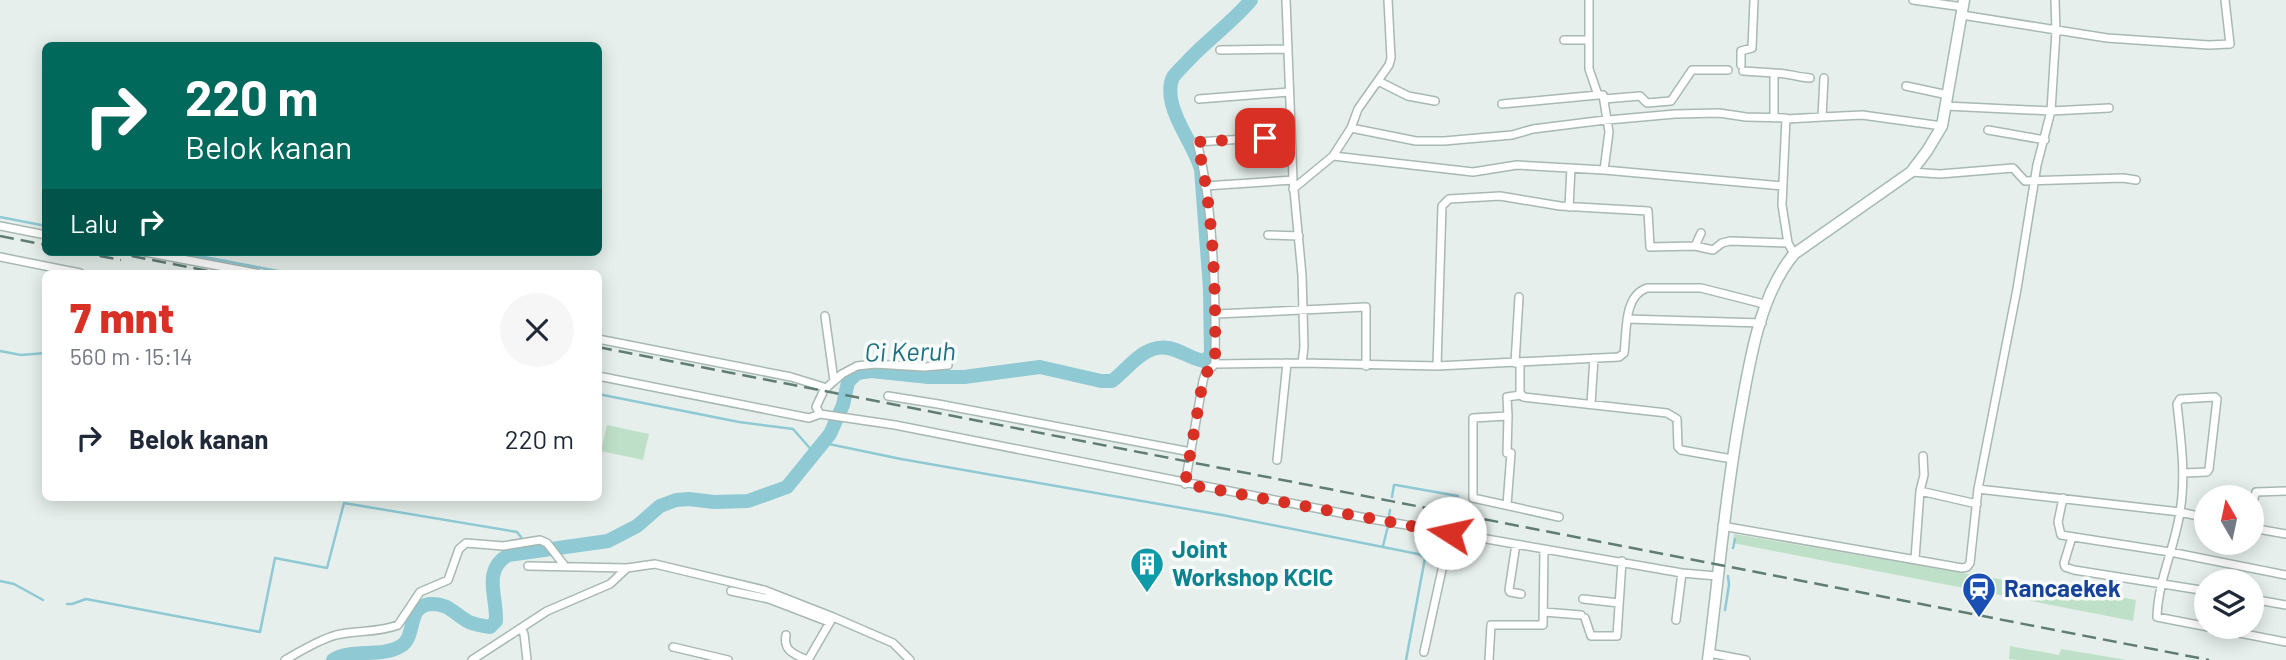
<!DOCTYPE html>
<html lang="id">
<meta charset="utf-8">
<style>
body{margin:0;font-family:Barlow,sans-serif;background:#f6f6f7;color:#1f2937;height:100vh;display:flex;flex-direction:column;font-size:26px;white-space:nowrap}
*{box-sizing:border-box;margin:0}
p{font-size:23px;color:#747a83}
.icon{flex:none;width:38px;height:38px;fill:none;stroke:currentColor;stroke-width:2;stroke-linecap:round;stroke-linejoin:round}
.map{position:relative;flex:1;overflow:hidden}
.sheet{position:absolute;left:42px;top:270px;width:560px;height:231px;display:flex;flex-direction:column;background:#fff;border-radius:10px;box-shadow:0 4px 18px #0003}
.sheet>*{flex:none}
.guide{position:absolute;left:42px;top:42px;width:560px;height:214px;border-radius:10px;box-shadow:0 4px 18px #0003;background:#00695c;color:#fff;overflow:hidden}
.needle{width:46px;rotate:351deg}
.buttons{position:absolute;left:2194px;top:485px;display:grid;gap:14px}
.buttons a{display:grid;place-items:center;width:70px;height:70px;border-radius:50%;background:#fff;box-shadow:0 4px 18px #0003;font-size:35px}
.pin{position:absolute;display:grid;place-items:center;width:60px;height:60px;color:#fff;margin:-30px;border-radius:14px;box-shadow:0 4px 10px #0006}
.me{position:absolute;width:77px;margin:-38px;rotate:280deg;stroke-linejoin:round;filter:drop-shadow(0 0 5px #0008)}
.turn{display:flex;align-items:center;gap:24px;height:147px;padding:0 28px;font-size:32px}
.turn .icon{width:91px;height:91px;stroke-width:2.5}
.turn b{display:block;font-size:49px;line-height:60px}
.then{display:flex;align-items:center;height:66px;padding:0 28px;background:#0003;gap:14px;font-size:26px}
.round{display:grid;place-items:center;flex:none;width:74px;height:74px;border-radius:37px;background:#f6f6f7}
.headline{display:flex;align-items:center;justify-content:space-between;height:119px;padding:0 28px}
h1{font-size:42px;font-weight:800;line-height:52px;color:#d93025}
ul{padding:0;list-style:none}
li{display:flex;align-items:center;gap:21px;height:98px;padding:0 28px}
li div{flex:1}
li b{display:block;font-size:26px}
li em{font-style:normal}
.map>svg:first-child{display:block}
</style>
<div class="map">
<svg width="2286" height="660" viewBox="0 0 2286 660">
<rect width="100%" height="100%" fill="#e6efeb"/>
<path fill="#bfe0c8" d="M607,425L649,434L643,460L601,451Z
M1734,534L2051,588L2060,586L2136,600L2133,621L1733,543Z
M2010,646L2059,655L2061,649L2127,660H2019L2009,659Z"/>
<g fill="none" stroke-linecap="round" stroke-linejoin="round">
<path stroke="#8ec9d4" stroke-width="2.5" d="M0,217L46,226
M178,252L288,273
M0,351L21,355L46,353
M598,394L739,422L793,429L815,454
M824,443L901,459L1222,515L1418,554L1425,558L1406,660
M1392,497L1394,485H1396L1458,496
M1389,516L1390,510
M1383,546L1388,526
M525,547L527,553
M1733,548L1735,539
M0,581L14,584L43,600
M67,604H72L86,599L260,632L275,558L327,568L344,503L517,532L521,537
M1725,610L1729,585L1728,576"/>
<path stroke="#8ec9d4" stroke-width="14" d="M333,660C352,648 381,658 401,646C417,636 406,607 430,604C449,603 455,615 469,622C476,625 483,626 490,627L496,621C497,595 482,571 508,555L608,541L637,526L660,506L676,500L689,499L714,502L748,501L787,487L830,434L843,405L848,382L857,373L871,371L929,377H964L1040,367L1101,381H1112C1129,368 1144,344 1168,348C1181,350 1191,359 1204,361L1211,355L1210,289L1201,169C1194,146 1178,127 1172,104C1170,95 1169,85 1173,77C1176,73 1181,68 1184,65C1205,41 1231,24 1251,0"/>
<g stroke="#a8b8b2" stroke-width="10">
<path id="minor" d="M1286,0L1293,180L1302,275L1304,347L1302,363
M1589,0V69L1598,95H1603L1609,132L1604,170
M1913,0L1963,7
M1962,15L2107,38L2209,45L2230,44L2225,0
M1564,40H1588
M1220,50L1288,49
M1741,65V51L1752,48L1754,0
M1743,71L1774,73
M1824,78L1822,117L1862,115L1942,126
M1378,81L1408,96L1435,101
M1906,86L1948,95
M1199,99L1289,92
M1604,99L1640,96L1647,103L1671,101L1692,70H1728
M1502,104L1598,95
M1945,106L2051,111L2109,108
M1774,118V73C1787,73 1797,77 1810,78
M1787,119L1822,117
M1351,128L1416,141H1444L1512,135L1533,129L1597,121L1675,114L1719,113L1746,117L1786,118L1782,205L1788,243L1794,254
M1988,130L2045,140
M1333,156L1473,172L1517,165L1604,170L1782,186
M1911,172L1940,174L2013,168L2025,181L2123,178L2136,180
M1205,186L1293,180
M1293,189L1333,156L1351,128L1358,109L1389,65L1391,58L1388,0
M1569,207L1571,168
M0,226L46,235
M1268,235L1299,236
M1695,246L1701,233
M145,252L256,273
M0,257L80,273
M1216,314L1366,307V366
M825,316L834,381L824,390L816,407L820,414L895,425L1366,518L1682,573L1717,576
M1627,319L1762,323
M598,339L791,377L827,388
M1520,362V392L1523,397L1667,413L1677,419L1678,447L1681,450L1732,459
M1515,363L1519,297
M1215,364C1216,295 1214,208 1197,142L1291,136
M1437,366L1442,206L1449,199L1500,196L1560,206L1648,211L1650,247L1695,246L1713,250L1722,243L1730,241L1788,243
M598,376L809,418L820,414
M834,381L842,374L857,366L875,364L924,367L948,365
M1521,395L1507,397L1508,416L1473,418V498L1559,517
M888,396L938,404L1191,452
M1591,404L1594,358
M1923,456L1924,475L1920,491L1977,504
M1277,460L1287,363
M2184,473L2207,472L2209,469L2217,399L2215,397L2180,399L2177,404C2181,440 2186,476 2180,512C2175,547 2158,580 2157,617L2286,642
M1185,484L1203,381L1205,374L1215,364L1302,363L1437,366L1619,357L1624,353C1627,333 1623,296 1647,288H1701L1764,304
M1978,489L2180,512L2207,518
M2063,498L2058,522L2061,535L2170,552L2286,575
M1507,505L1511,453H1507L1508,416
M2252,505L2256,492L2286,491
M1722,526L1962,568L1967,567L1970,563L1978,489L2017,289L2037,165L2051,111L2056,31L2055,0
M2252,528L2286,534
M2072,537L2064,563L2065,567L2074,570L2207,591
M1516,544L1509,590L1510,592L1521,594
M1915,559L1920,491
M528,566L627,568L655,564L764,590L833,617
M731,591L769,599L829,622
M1583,599L1619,603
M2252,599L2286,605
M1544,612L1581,615
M1585,618L1591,636H1617L1622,561
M1676,620L1682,573
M521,628L524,634L527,660
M786,635C783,651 794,654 807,660
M673,647L728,660
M1424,652L1450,533
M1709,653L1746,660
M285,660C301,651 318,640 336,635C357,630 378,633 398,625L420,592L448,580L459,549L466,543L503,546L540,540L547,543L564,565
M472,660L547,611L610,584L627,568
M808,660L833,617L893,643L910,660
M1489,660L1491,625H1543L1544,549"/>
</g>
<g stroke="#a4bbb3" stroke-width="13">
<path id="secondary" d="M1708,660C1719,574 1726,489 1742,404C1751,354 1761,294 1794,254L1911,172L1927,151L1942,126L1964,0"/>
</g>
<use href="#minor" stroke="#fff" stroke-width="7"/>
<use href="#secondary" stroke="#fff" stroke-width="10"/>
<path stroke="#5f7d75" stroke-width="2.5" stroke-dasharray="14 7" stroke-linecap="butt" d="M0,236L46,245
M79,252L121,260
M111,252L219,273
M598,347L2209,660"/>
</g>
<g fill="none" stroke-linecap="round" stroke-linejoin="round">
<path stroke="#d93025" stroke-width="12" stroke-dasharray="0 21.6" d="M1265,138L1197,142C1214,209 1216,294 1215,364L1205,374L1203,380L1185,484L1450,533"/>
</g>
<defs>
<g id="building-pin" transform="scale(1.75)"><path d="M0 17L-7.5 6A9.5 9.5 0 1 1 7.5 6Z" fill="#0f9aa8" stroke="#f7fbf9"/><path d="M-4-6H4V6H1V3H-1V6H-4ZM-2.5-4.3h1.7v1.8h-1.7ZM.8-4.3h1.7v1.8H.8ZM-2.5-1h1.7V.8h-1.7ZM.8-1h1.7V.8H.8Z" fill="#fff"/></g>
<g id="station-pin" transform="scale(1.75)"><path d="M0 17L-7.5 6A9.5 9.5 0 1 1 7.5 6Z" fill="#1a4fb4" stroke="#f7fbf9"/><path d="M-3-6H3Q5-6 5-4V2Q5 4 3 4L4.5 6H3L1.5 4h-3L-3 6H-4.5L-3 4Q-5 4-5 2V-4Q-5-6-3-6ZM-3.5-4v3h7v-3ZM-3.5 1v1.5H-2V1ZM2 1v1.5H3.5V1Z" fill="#fff"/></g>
</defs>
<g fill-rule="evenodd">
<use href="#building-pin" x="1147" y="564"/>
<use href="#station-pin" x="1979" y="589"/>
</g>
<g text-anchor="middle" stroke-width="7" stroke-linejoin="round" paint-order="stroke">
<g font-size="24" font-weight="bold" fill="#0d838f" stroke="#f7fbf9" text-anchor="start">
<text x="1172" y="558">Joint<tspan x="1172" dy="28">Workshop KCIC</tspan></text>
</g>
<g font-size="24" font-weight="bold" fill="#164399" stroke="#f7fbf9" text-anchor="start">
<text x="2004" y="597">Rancaekek</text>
</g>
<g font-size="26" font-style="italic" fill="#1c6f80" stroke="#f7fbf9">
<text transform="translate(910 352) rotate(-1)" y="9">Ci Keruh</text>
</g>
</g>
</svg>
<div class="buttons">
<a><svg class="needle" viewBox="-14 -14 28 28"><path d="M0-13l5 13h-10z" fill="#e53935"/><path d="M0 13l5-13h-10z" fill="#747a83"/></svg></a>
<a><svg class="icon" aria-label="layers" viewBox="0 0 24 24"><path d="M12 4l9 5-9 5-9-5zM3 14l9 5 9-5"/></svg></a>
</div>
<div class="pin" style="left:1265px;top:138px;background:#d93025"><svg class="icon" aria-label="arrive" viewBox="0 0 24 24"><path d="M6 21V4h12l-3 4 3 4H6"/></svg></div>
<svg class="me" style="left:1450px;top:533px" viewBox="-20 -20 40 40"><circle r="19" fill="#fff"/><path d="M0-13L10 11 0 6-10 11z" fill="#d93025"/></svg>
<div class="guide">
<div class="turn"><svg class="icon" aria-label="right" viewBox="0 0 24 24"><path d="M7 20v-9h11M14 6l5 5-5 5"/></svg><div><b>220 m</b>Belok kanan</div></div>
<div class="then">Lalu<svg class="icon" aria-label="right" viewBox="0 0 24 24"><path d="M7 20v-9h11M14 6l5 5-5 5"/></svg></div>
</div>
<section class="sheet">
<div class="headline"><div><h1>7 mnt</h1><p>560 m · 15:14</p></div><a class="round"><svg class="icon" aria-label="close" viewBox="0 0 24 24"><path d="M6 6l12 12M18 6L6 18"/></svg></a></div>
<ul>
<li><svg class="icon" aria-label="right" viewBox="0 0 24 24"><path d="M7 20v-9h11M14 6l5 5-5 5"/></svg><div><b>Belok kanan</b></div><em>220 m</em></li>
</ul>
</section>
</div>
